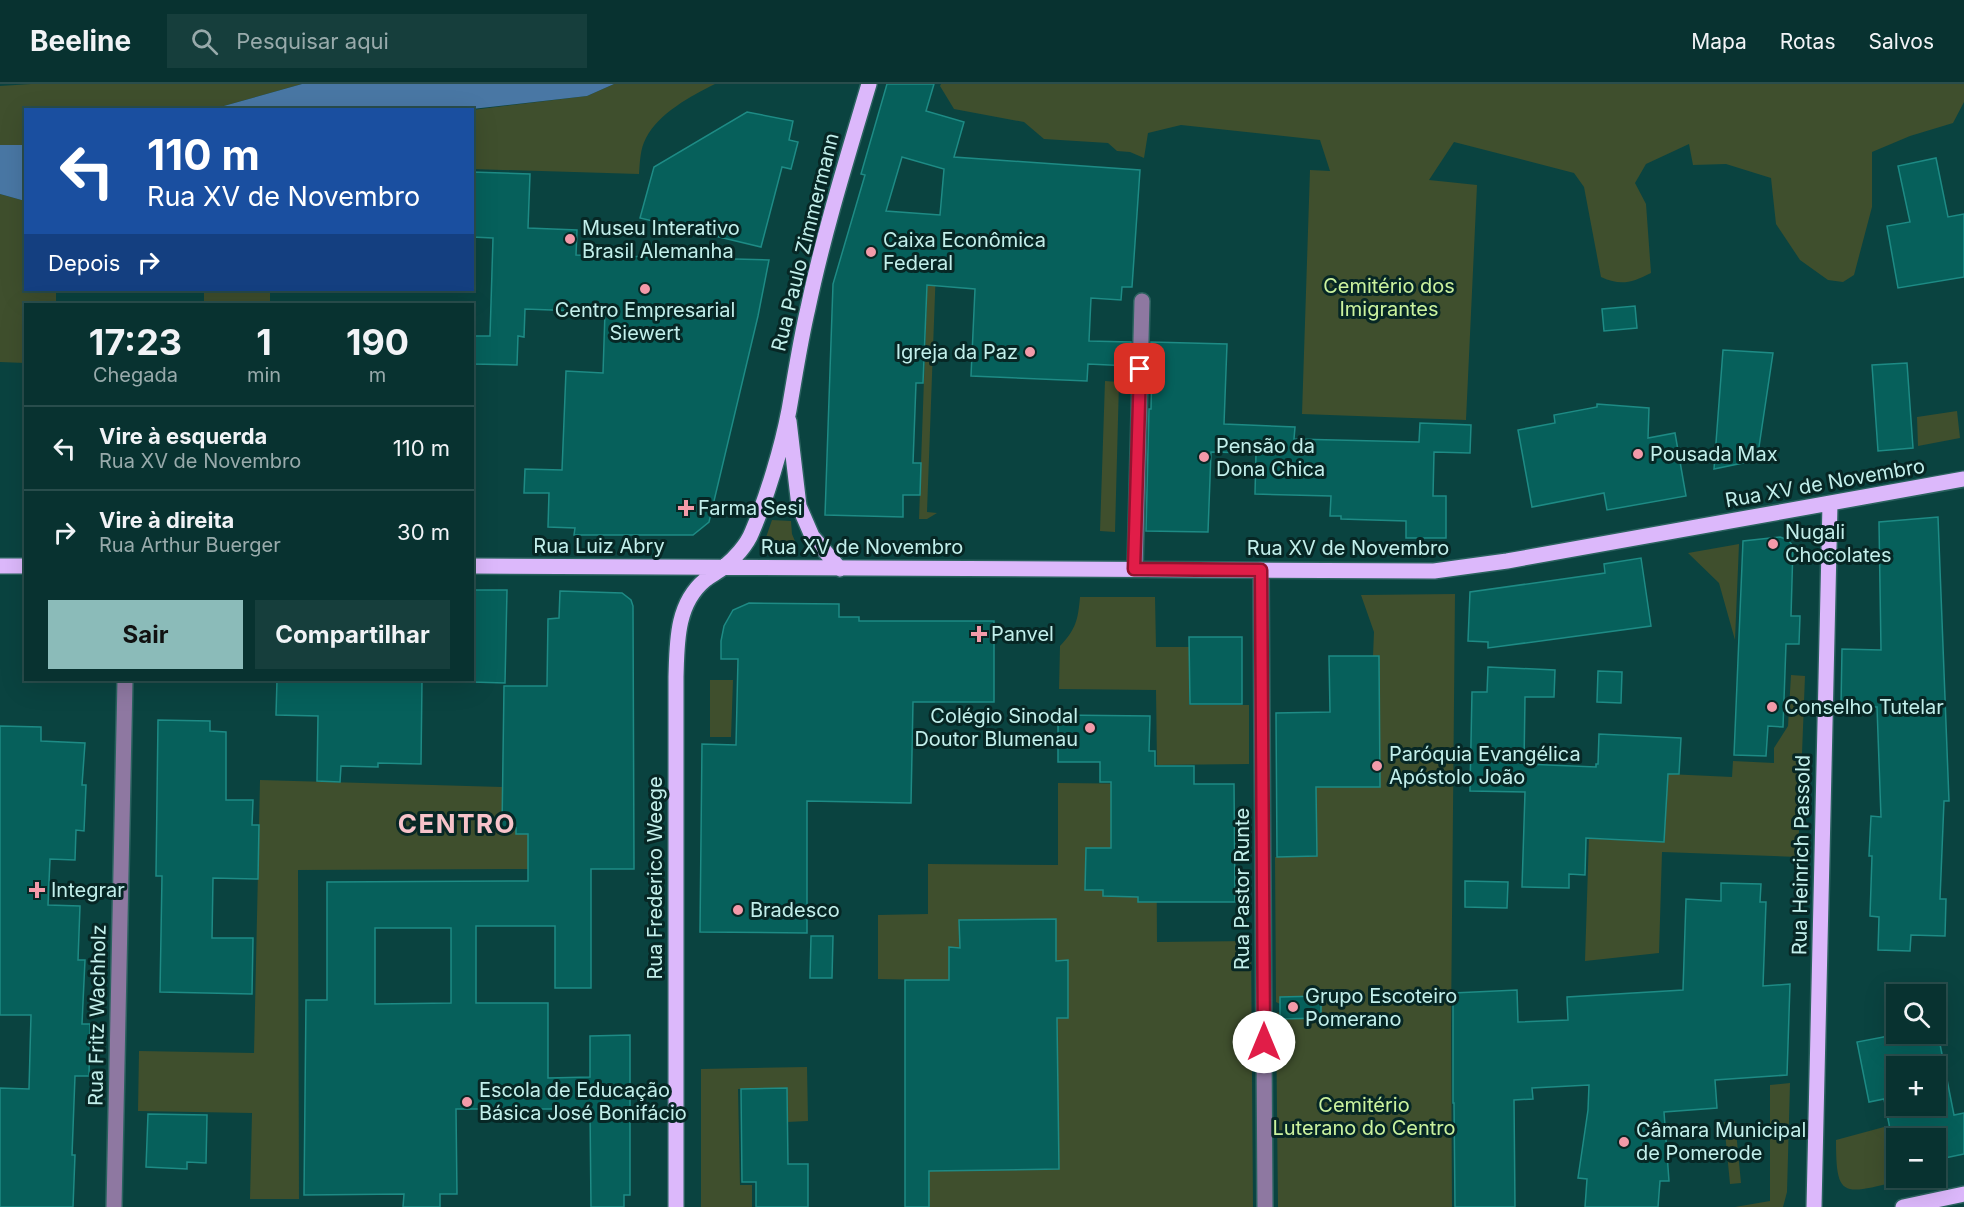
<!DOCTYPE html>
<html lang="pt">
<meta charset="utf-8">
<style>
body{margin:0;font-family:Inter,sans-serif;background:#163e3c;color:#f1f3f6;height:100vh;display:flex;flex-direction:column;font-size:22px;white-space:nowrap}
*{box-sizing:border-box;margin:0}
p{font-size:20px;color:#98aaab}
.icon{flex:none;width:33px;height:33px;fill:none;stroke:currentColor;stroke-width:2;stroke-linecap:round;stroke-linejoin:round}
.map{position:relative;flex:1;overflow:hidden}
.drawer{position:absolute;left:24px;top:219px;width:450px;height:378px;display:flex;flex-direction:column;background:#083230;border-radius:0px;box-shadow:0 6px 24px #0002,0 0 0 2px #294d4c}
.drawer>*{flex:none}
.hud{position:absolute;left:24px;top:24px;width:450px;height:183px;border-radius:0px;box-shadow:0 6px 24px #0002,0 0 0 2px #294d4c;background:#1a4fa0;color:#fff;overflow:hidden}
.controls{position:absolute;left:1886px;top:900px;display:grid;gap:12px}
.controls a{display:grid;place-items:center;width:60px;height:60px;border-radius:0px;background:#083230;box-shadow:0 6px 24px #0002,0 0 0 2px #294d4c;font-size:30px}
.pin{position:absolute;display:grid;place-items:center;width:51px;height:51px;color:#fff;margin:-26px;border-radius:12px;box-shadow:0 3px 9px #0006}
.me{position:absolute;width:66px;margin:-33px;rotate:0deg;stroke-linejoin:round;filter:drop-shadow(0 0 4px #0008)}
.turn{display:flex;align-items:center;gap:21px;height:126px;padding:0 24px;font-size:27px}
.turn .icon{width:78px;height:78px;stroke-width:2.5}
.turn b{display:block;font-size:42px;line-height:51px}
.then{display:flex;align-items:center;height:57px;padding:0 24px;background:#0003;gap:12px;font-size:22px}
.eta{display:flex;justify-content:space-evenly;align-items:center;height:102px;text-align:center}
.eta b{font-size:36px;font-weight:700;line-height:42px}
.cta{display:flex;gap:12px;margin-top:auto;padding:12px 24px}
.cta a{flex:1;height:69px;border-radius:0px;background:#8bbbb9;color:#111;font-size:24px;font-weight:700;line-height:69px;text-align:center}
.cta a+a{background:#163e3c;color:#f1f3f6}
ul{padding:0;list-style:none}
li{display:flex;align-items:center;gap:18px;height:84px;padding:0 24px;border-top:2px solid #294d4c}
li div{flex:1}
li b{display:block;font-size:22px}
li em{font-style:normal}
header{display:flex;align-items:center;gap:36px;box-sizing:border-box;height:84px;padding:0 30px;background:#083230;border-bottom:2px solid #294d4c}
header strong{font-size:28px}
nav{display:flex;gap:33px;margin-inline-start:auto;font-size:21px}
.search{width:420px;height:54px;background:#163e3c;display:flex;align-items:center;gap:15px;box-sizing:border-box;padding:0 21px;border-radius:0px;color:#98aaab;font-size:22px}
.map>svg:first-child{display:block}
</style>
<header>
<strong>Beeline</strong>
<div class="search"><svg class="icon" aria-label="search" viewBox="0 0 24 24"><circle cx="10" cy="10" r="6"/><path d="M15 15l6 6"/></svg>Pesquisar aqui</div>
<nav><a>Mapa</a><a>Rotas</a><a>Salvos</a></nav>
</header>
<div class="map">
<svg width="1964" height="1123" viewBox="0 0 1964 1123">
<rect width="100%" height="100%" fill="#0a4340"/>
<path fill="#3f4f2d" d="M31,0H302L213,25L26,26L25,61H0V2Z
M614,0H715C691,12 659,29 646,54C640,65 640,78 639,90L472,85V26L587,12Z
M941,0H1964V18L1953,39L1910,52L1872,68V123L1854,191L1843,198L1828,196L1800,176L1776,140L1771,94L1726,80L1693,81L1689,60L1646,80L1635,99L1646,120L1651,189C1631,199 1621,202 1601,193L1584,103L1574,89L1454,58L1429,96L1477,101L1466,336L1302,330L1310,86L1330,87L1320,56L1181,41L1148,49L1144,74L1130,68L1117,67L1108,59L1044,55L1024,38L954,25L940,2Z
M0,110L25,117L26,206H56V220H26L25,279L0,278Z
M929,156H937L927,428L937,429L927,435H919Z
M204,206H270V220H204Z
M1105,297L1119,298L1115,448L1100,447Z
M1957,327L1960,354L1918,362L1917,333Z
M772,436L791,437L792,450L797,462H763Z
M1739,460L1735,556L1719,499L1688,469Z
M1455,510L1451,942L1452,1123H1278L1276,929L1280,928V920L1276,918L1275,773L1317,772L1316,703H1379V572H1373L1374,548L1361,511Z
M1080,513H1155L1156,563H1189V621H1249V680L1157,681L1156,606L1059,605L1060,562C1076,545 1078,536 1080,513Z
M1791,591L1805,592L1798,773L1662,768L1659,869L1585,877L1590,720L1622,755L1664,758L1668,690L1732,693L1733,677L1774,679V664L1788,642Z
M710,596H733L731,653H710Z
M260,696L502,703V744H516L517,750H528V785L298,786L299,1115H250L252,1029L138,1027L139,967L254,969Z
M1058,699L1156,700L1157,858L1251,857L1253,1123H929L928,896L878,895V831L928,830V780L1058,781Z
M807,983L808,1037L787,1038V1004L738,1005L740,1101H752V1123H701V985Z
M1790,999L1787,1108L1783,1123H1735L1770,1117V1001Z
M1735,1037L1741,1099L1730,1100L1724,1038Z
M1884,1043L1895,1098C1842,1111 1836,1113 1836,1056Z"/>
<path fill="#4977a4" d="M302,0H614L587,12L472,25H213Z
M0,61H25V117L0,110Z"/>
<path fill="#06605b" stroke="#1e8b85" stroke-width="1.5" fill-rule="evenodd" d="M887,0H934L926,27L964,38L954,73L1140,86L1132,203H1122L1121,216L1091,214L1089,257L1131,258V282L1088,280L1087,297L971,292L975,205L927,201L923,299H916L913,379H921L920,411H903V433L825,431L833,200L865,91L861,90ZM902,73L944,85L940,131L886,127Z
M747,28L793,37L789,56L798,58L791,85L782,83L761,163L640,134L654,83Z
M1936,74L1948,133L1964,130V193L1898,204L1887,142L1910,138L1898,82Z
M472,88L530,90L528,144L577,146L576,171L769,176L758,232L709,438L693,451H574L575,444L548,443L549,409H524L525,385L562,386L566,287L603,289L605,228L525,225L524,253L518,252L517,281L472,280V252H490L493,154L472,153Z
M1635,222L1637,244L1604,247L1602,225Z
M1151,258L1227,260L1224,340L1295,343L1294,355L1419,358L1420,339L1471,341L1470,369L1434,368L1433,412H1446V454H1406V437L1341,435V432H1330L1331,412L1255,410L1256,369L1211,368L1208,448L1146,447L1149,325H1151L1152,283H1150Z
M1723,266L1773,269L1757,376L1714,385Z
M1907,279L1913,364L1878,367L1872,281Z
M1597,320L1649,324L1648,354L1675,349L1686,412L1607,426L1604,409L1532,423L1518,346L1555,339L1554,331L1597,323Z
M1938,433L1949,717H1944L1940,815H1946L1945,852L1911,851L1910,867L1878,866L1879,833L1870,832L1872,772H1869L1871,732L1881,733L1877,623L1841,622L1842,565L1881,566L1879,438Z
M1780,453L1788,456L1793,462L1791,532H1800L1799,560H1786L1783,643L1768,642L1766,672L1734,671L1743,457Z
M1641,474L1651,542L1488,564V558L1468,557L1470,508L1605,489L1604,480Z
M472,506H507L505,599L472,598Z
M560,507L622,509L631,516L633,522L634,785H591V904H555V842H476V919H548V994L590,993V952L630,951V1111H624V1123H591L590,1025H456L457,1110H440V1123H403L404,1110L304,1111L306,916H327V798L528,797V750H516V744H502L504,602H547L548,535L559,534ZM375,844H451V919L375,920Z
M749,519L839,520V533H859V537H994V618H913L911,719L807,717V849L700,848L702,660L736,661L738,575H721V557L724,542L733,526Z
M1189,553H1242V620H1190Z
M1329,572H1379L1380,703H1316L1317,772L1277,773L1276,629L1330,628Z
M1488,583L1555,586L1554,613H1525L1524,680L1596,683V680H1598L1599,650L1681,654L1679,690H1668L1664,758L1586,754L1585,791L1569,790V804L1522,803L1525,708L1470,707L1472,608H1487Z
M1598,587L1622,588L1621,619L1597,618Z
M277,596H422L421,680L378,679V683L341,682L340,698L317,697L318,632L276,631Z
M1058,631L1150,632L1149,667H1155V682H1194V700H1234L1235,818H1138V813L1103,812V806H1085L1086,764H1111V698H1100V678H1058Z
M158,636L210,637V647L226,648V716H253L252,741H259L258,795L213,794L212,854H253L252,910L160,908L162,792H156Z
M0,642L41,643V657L85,659L82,701H86L84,747L76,746L75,776L50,775L48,821L80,822L78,876H85L82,940H90L89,992H75L72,1071H75L73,1123H0V1004L29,1005L31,931H0Z
M1465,797L1508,798L1507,824L1465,823Z
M1721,799L1761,800L1760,818H1766L1763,902L1790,900L1787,991L1715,996L1717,1024L1664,1028L1669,1097H1660L1658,1123H1585L1587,1095L1578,1094L1588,1026L1589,1001L1532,1004L1533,1015L1514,1016L1515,1123H1455L1454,1019H1453V909L1517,906L1518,938L1568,936L1567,913L1683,906L1686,815L1721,817Z
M1056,835V877L1068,876V934H1057L1059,1085L929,1087V1123H905V896H949V863L960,864L959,836Z
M811,852H833L832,894H810Z
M1321,912V934L1280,935V913Z
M1899,950H1938L1954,1031L1964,1029V1070L1935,1076V1054H1896V1075L1884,1015L1869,1018L1857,958ZM1896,982H1935V1022H1896Z
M787,1004L788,1080H808V1123H756V1098H742L741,1005Z
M148,1030L207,1031L206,1079L187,1078V1085L146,1083Z"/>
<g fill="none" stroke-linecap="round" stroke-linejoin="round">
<g stroke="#2b625f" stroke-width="18">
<path id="minor" d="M1135,485L1142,217
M1261,486L1265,1123
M114,1123L125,596"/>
</g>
<g stroke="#2b625f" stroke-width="18">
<path id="major" d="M789,337L799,422L812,452L840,485
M0,482H26
M472,482L1434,487L1507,477L1964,395
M676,1123V593C677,559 676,520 705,496C711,491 718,488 724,483C734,475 747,461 752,448C767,413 782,363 789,326C795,292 800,258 808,224C824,148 847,74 869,0
M1814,1123L1830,420
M1903,1123L1964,1110"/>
</g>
<use href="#minor" stroke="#8e78a1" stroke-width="15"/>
<use href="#major" stroke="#dcb8fb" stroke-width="15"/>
</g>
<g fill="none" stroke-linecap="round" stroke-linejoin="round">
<g stroke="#92132f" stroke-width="15">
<path id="route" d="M1140,285L1134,485L1261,486L1264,958"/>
</g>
<use href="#route" stroke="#e11d48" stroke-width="10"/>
</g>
<g fill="#f39aa9" stroke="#072725" stroke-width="2">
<circle cx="570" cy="155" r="6"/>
<circle cx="871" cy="168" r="6"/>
<circle cx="645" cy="205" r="6"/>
<circle cx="1030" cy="268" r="6"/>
<circle cx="1638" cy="370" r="6"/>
<circle cx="1204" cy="373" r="6"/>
<path d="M683 415h6v6h6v6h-6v6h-6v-6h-6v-6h6z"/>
<circle cx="1773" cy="460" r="6"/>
<path d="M976 541h6v6h6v6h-6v6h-6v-6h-6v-6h6z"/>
<circle cx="1772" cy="623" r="6"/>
<circle cx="1090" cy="644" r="6"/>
<circle cx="1377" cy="682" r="6"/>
<path d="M34 797h6v6h6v6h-6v6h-6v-6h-6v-6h6z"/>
<circle cx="738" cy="826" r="6"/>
<circle cx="1293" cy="923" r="6"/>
<circle cx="467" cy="1018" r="6"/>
<circle cx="1624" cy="1058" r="6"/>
</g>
<g text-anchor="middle" stroke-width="6" stroke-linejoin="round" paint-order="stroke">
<g font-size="20" fill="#c2efeb" stroke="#072725" text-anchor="start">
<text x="582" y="151">Museu Interativo<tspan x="582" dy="23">Brasil Alemanha</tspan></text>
<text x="883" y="163">Caixa Econômica<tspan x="883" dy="23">Federal</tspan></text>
<text x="645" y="233" text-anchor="middle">Centro Empresarial<tspan x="645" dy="23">Siewert</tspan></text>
<text x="1018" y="275" text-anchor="end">Igreja da Paz</text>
<text x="1216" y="369">Pensão da<tspan x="1216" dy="23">Dona Chica</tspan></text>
<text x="1650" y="377">Pousada Max</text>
<text x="698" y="431">Farma Sesi</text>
<text x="1785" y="455">Nugali<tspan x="1785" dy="23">Chocolates</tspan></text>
<text x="991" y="557">Panvel</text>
<text x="1784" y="630">Conselho Tutelar</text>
<text x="1078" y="639" text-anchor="end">Colégio Sinodal<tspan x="1078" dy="23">Doutor Blumenau</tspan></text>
<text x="1389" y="677">Paróquia Evangélica<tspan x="1389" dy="23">Apóstolo João</tspan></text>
<text x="51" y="813">Integrar</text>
<text x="750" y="833">Bradesco</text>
<text x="1305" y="919">Grupo Escoteiro<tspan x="1305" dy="23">Pomerano</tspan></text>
<text x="479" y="1013">Escola de Educação<tspan x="479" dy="23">Básica José Bonifácio</tspan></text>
<text x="1636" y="1053">Câmara Municipal<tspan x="1636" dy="23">de Pomerode</tspan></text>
</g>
<g font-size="20" fill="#c2efeb" stroke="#072725">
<text transform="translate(805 158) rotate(-76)" y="7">Rua Paulo Zimmermann</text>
<text transform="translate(1825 399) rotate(-10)" y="7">Rua XV de Novembro</text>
<text x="599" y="469">Rua Luiz Abry</text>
<text x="862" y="470">Rua XV de Novembro</text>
<text x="1348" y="471">Rua XV de Novembro</text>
<text transform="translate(1801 771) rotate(-89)" y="7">Rua Heinrich Passold</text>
<text transform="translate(655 794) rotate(-90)" y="7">Rua Frederico Weege</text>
<text transform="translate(1242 805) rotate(-90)" y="7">Rua Pastor Runte</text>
<text transform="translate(97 931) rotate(-89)" y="7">Rua Fritz Wachholz</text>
</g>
<g font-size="20" fill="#cbf29e" stroke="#072725">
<text x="1389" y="209">Cemitério dos<tspan x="1389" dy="23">Imigrantes</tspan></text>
<text x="1364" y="1028">Cemitério<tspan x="1364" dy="23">Luterano do Centro</tspan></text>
</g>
<g font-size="26" font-weight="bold" letter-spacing="1.5" fill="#f7c3ca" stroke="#072725">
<text x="457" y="749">CENTRO</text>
</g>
</g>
</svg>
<div class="controls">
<a><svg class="icon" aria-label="search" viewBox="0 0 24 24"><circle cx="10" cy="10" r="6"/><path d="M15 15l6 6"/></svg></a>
<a>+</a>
<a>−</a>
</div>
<div class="pin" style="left:1140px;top:285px;background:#d93025"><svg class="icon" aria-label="arrive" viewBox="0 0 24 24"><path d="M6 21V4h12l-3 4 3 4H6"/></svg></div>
<svg class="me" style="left:1264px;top:958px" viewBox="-20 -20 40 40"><circle r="19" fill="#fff"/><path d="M0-13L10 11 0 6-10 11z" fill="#e11d48"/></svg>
<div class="hud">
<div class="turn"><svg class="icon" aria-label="left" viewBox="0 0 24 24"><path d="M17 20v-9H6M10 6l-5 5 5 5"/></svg><div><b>110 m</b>Rua XV de Novembro</div></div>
<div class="then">Depois<svg class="icon" aria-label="right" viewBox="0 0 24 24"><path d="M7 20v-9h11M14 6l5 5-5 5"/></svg></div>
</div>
<section class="drawer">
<div class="eta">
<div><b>17:23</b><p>Chegada</p></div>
<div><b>1</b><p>min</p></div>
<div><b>190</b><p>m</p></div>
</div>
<ul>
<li><svg class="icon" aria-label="left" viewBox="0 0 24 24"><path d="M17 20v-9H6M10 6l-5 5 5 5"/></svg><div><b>Vire à esquerda</b><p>Rua XV de Novembro</p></div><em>110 m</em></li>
<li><svg class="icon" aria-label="right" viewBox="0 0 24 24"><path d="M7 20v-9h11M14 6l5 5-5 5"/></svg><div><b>Vire à direita</b><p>Rua Arthur Buerger</p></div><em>30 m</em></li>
</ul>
<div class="cta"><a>Sair</a><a>Compartilhar</a></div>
</section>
</div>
